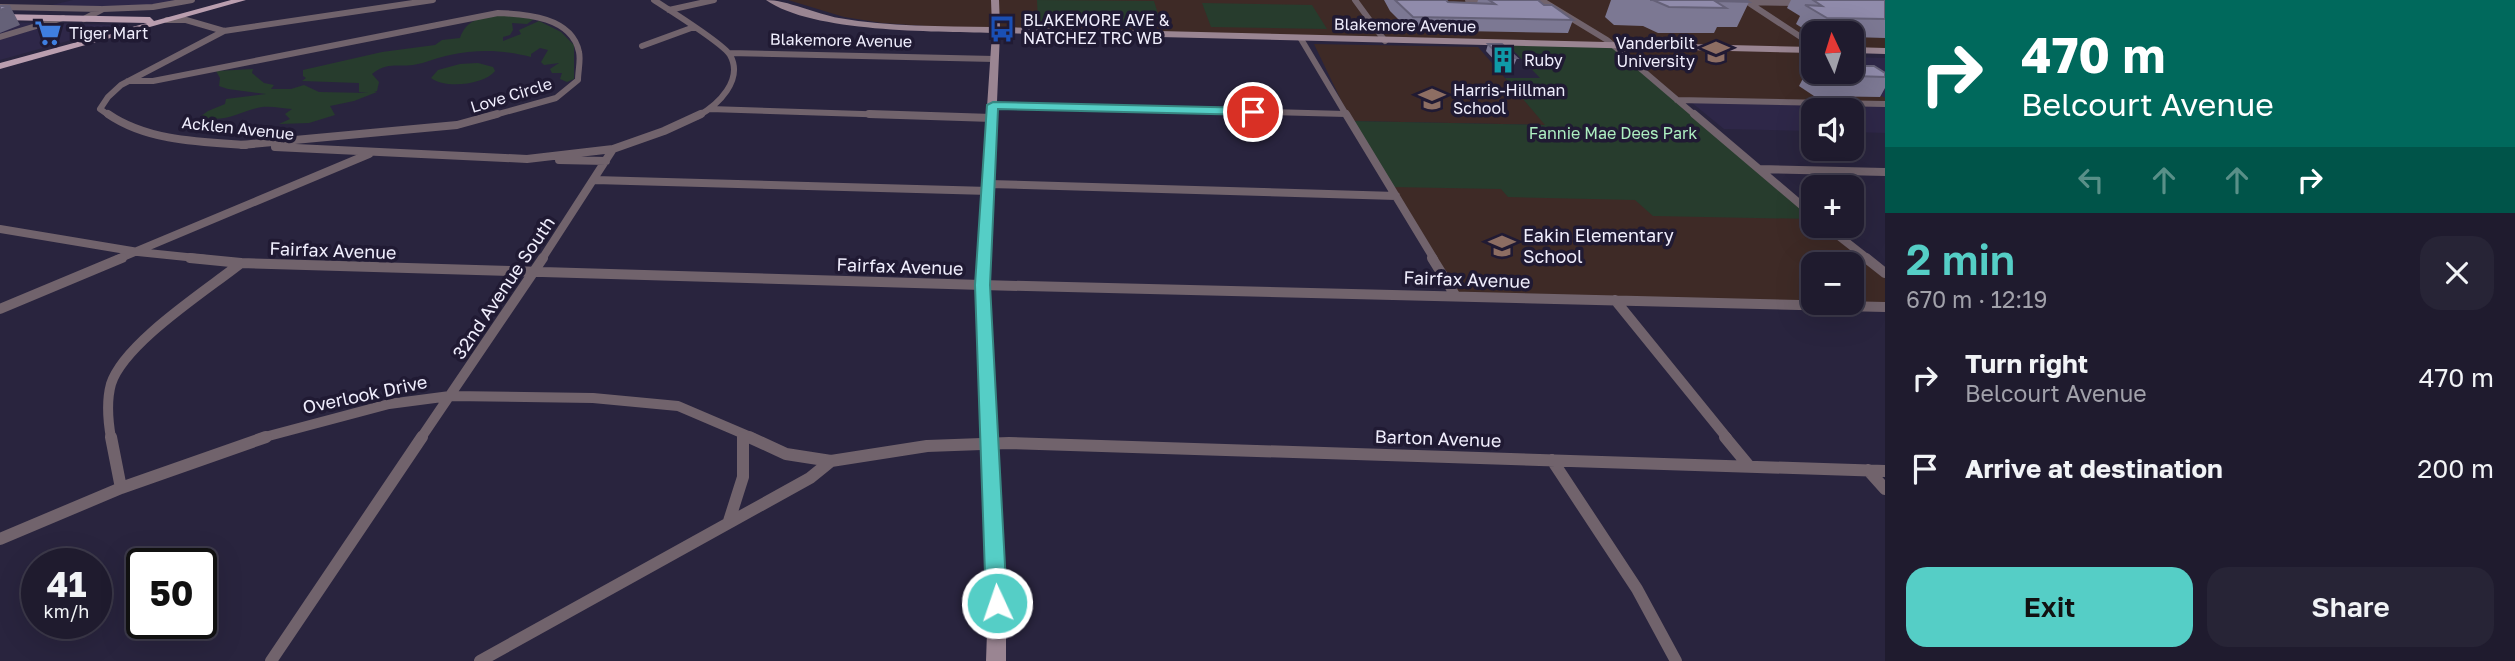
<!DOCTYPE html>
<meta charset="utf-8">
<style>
body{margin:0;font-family:"Golos Text",sans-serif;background:#272436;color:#f1f3f6;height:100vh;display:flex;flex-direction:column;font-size:26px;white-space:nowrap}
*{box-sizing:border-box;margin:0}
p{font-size:23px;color:#a1a1aa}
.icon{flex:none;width:38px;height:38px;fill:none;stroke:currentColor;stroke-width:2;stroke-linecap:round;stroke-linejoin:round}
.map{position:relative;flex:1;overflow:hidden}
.side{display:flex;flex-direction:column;background:#1f1b2e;width:630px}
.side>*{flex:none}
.top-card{background:#00695c;color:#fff;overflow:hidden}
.needle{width:46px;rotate:356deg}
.controls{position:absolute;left:1801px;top:21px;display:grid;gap:14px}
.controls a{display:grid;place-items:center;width:63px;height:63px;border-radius:14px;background:#1f1b2e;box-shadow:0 7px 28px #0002,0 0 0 2px #3c394a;font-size:35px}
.speed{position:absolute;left:21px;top:548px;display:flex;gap:14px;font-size:35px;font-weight:700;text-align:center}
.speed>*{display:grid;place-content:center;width:91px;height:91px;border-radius:50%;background:#1f1b2e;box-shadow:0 7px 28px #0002,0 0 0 2px #3c394a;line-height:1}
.speed small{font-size:18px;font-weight:400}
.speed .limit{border:4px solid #111;border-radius:10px;background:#fff;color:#111}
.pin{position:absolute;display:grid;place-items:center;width:60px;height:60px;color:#fff;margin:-30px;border:4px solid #fff;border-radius:50%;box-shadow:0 2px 7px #0007}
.me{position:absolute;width:77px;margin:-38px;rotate:357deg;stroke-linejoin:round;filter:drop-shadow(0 0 5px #0008)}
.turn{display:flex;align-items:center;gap:24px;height:147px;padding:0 21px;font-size:32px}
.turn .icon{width:91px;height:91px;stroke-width:2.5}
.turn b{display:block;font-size:49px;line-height:60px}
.lanes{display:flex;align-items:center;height:66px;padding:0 21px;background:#0003;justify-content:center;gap:35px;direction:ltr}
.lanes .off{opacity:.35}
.round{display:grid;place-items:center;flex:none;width:74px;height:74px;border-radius:21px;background:#272436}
.summary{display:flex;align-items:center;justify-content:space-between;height:119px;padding:0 21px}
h1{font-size:42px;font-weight:600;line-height:52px;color:#55cec6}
.cta{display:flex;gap:14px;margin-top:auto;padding:14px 21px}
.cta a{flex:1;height:80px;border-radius:21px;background:#55cec6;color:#111;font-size:28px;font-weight:600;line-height:80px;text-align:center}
.cta a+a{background:#272436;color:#f1f3f6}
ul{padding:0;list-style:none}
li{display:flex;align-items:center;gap:21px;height:91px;padding:0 21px}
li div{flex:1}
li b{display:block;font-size:26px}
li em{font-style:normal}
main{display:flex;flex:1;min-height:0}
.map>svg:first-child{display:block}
</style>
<main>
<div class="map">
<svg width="1885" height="661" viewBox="0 0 1885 661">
<rect width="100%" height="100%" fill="#29243e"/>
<path fill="#2e2748" d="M73,0H188L166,4L108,8L52,5Z
M0,22L121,25V26L0,60Z
M1632,54L1813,72H1852V57L1885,58V133L1852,132V110H1813V131L1724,129Z"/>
<path fill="#3e2a26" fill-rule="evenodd" d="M788,0H1885V51H1852V33H1813V50H1808L1813,54V72H1842L1885,98V104L1677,100L1613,45L996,31L882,23L844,17Z
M1314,44L1478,47L1546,125L1351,121Z
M1382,173L1813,214V226H1827L1885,273V307L1455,295ZM1813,264H1852V303H1813Z"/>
<path fill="#273c2d" d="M1037,0L1154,1L1161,23L1038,21Z
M1202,3L1312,5L1327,29L1211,27Z
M498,14L534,19L527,24L512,23L513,30L510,35L503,37V41L521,34L519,30L539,21L561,32L574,45V79L567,82L560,79L562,73H552L550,69L559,63L544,65L541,62L548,50L540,48L531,54V57C505,50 477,49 450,55C438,57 426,63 413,65C396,67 387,62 372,74L379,82L377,91L374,92H377L354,101L330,106L335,115L309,123L279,124L290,119L285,114L292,109C281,108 267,105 257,108C237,113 222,124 201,116L208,111L225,104L226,99L266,94L228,89L219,86L220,78L216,71L253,69L252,73L264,83L274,85L271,89H291L304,85L319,92L368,93L359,92V83L302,81L306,78L303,76V70L382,52L435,45L442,40L460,38C466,20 481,17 498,14Z
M1506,43L1613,45L1813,219L1653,216L1635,200L1508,197L1501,189L1390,187L1351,121L1545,125L1505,78H1540Z
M460,64L478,63L493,67L495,71C484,85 445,89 431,78L438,70Z"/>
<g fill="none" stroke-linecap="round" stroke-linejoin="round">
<path stroke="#71636c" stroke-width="6" d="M654,0C669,10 723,43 730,55C744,80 718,105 698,116
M1355,0L1385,41
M1468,0H1489
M1541,0L1607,40L1696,116
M1737,2L1802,3
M1749,3L1813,45
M0,7L101,9
M669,10L714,0
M84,19L103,9L153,7L192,0
M167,20H186L224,31L433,0
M0,37L63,18
M1301,39L1347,116
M642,46L694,27
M729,53L994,59
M128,81H153L498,13C526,14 572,17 579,52C581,60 578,71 578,80L556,98L491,116
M1677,100L1885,104
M993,105L1346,114
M710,109L924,116
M110,116L100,109L108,97L121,85L224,31"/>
<path stroke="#71636c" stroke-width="8" d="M108,114C147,141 200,142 246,145
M869,114L992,118
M1346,114L1434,259
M1694,114L1813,215
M241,145L457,125L497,114
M275,147L527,159L613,149
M559,160L606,161
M1760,169L1885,172
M595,180L989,191
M989,184L1396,196
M1826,226L1868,259
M0,229L138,252L206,259
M118,259L369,154
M542,259L613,149L664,131L701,114"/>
<path stroke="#71636c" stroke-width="10" d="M190,258L241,263L982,285L1885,307
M1432,258L1455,295
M1866,258L1885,273
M1615,300L1727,438
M0,309L122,258
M743,435V438
M111,438C108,421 106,402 111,384C124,343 207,290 241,263
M261,438L389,404L450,396L593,398L678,406L753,438
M421,438L543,258"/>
<path stroke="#71636c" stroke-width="12" d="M111,437L121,488
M749,437L786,454L831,461
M1725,437L1749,466
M1552,460L1637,589L1676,661
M1868,470L1885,489
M729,521L743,477V437
M0,539L121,488L266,437
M271,661L422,437
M480,661L810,478L831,461L927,446L1009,443L1885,471"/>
<path fill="#9a8592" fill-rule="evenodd" d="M766,0C787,0 816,14 839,18C890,27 941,26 992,27L991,0H999L1000,27L1813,47V53L1000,33L989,285L1006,603V661H986L988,603L975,285L992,33C934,31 813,33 766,0Z
M1852,47L1885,48V54L1852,53Z"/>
<path fill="#ba9eaf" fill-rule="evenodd" d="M231,0H246L0,69V63L147,23L0,20V14L150,17L154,21Z"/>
</g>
<path fill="#7c7893" d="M1384,0H1446L1448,2L1477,3L1478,0H1538L1544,5L1573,20L1568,33L1409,30L1390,11Z
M1611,0H1746L1749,2L1737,27H1717L1714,33H1658L1643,26L1614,25L1605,17Z
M1791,0H1885V38L1852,37V33H1813V35L1796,24L1800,16L1787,8Z
M1488,44L1517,58L1514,65H1499L1486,51Z
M1810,65H1813V72L1885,73V88L1880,97L1814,96L1799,86Z"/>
<path fill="#656178" d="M10,6L20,25L0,33V10Z"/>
<path fill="#908bab" stroke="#656178" stroke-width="2" d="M1395,0H1446L1448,2L1495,4L1489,0H1538L1544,5H1552L1573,20L1413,17Z
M1650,0H1746L1749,2L1715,1L1726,8L1669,7L1653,0Z
M1813,0H1885V19L1827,18L1805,5L1822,6Z
M0,6H10L0,10Z
M1488,44H1502L1517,58H1501Z
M1852,66H1874L1885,73V77L1824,75L1819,72H1852Z"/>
<path fill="#55cec6" stroke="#378681" stroke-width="2" d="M993,102L1253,108L1259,112L1253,115L998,109L990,285L1007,603L1004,609L997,612L989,609L986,603L975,285L987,105Z"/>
<defs>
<g id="bus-bare" transform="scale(2.1)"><path d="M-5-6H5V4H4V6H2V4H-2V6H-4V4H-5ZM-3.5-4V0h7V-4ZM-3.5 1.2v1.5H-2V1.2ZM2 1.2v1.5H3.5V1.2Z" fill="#1a4fb4" stroke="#201a33" stroke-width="2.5" paint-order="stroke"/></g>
<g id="supermarket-bare" transform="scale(2.1)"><path d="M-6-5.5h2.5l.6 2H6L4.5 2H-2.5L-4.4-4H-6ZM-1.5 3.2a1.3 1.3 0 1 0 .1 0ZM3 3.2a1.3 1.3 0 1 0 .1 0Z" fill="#3f7fe0" stroke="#201a33" stroke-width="2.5" paint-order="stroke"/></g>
<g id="university-bare" transform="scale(2.1)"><path d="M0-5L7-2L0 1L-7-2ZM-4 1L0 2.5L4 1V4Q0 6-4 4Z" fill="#8d6e63" stroke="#201a33" stroke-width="2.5" paint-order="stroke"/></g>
<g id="building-bare" transform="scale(2.1)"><path d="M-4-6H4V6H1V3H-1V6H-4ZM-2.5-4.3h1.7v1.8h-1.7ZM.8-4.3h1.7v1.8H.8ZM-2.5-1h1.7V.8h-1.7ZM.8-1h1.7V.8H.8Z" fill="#0f9aa8" stroke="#201a33" stroke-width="2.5" paint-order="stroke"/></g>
<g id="school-bare" transform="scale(2.1)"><path d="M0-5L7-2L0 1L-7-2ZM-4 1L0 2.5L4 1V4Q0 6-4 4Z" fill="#8d6e63" stroke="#201a33" stroke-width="2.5" paint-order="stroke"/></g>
</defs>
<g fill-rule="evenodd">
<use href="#bus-bare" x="1002" y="29"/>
<use href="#supermarket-bare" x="48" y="33"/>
<use href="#university-bare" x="1716" y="52"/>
<use href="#building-bare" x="1503" y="60"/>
<use href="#school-bare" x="1432" y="99"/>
<use href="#school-bare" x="1502" y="246"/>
</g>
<g text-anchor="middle" stroke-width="7" stroke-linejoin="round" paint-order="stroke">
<g font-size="16" fill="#f0eefd" stroke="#201a33" text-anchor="start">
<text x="1023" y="26">BLAKEMORE AVE &amp;<tspan x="1023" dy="18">NATCHEZ TRC WB</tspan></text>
<text x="69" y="39">Tiger Mart</text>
<text x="1695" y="49" text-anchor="end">Vanderbilt<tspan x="1695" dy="18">University</tspan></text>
<text x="1524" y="66">Ruby</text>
<text x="1453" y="96">Harris-Hillman<tspan x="1453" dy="18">School</tspan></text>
</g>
<g font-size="16" fill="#f0eefd" stroke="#201a33">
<text transform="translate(1405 25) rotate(1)" y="6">Blakemore Avenue</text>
<text transform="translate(841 40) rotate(1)" y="6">Blakemore Avenue</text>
<text transform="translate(511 95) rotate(-17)" y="6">Love Circle</text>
<text transform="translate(238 128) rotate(6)" y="6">Acklen Avenue</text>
</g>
<g font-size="16" fill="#adefc1" stroke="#201a33">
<text x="1613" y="139">Fannie Mae Dees Park</text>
</g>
<g font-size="18" fill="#f0eefd" stroke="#201a33" text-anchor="start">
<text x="1523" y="242">Eakin Elementary<tspan x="1523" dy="21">School</tspan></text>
</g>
<g font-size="18" fill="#f0eefd" stroke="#201a33">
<text transform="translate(333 251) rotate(2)" y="6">Fairfax Avenue</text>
<text transform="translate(900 267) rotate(2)" y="6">Fairfax Avenue</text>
<text transform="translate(1467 280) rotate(2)" y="6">Fairfax Avenue</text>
<text transform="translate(504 288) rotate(-56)" y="6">32nd Avenue South</text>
<text transform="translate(365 395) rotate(-12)" y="6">Overlook Drive</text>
<text transform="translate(1438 439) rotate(2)" y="6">Barton Avenue</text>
</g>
</g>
</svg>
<div class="controls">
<a><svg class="needle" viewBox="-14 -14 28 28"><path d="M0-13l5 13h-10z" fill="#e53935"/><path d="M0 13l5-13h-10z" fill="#a1a1aa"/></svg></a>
<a><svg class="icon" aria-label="sound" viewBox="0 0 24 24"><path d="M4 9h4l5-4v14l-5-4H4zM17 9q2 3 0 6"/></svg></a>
<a>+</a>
<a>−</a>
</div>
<div class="speed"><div>41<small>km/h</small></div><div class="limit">50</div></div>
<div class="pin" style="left:1253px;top:112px;background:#d93025"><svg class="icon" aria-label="arrive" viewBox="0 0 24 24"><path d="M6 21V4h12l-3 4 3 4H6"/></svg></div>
<svg class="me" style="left:997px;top:603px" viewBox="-20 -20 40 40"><circle r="17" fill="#55cec6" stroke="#fff" stroke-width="3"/><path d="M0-11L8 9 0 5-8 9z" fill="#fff"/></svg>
</div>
<section class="side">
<div class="top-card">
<div class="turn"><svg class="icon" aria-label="right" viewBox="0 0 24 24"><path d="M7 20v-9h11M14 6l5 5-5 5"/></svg><div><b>470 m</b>Belcourt Avenue</div></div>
<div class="lanes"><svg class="icon off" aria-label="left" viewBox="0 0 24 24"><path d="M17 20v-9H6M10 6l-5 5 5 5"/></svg><svg class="icon off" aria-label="ahead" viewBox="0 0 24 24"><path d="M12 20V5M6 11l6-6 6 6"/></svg><svg class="icon off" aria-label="ahead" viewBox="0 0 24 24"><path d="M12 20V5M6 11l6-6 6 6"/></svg><svg class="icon" aria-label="right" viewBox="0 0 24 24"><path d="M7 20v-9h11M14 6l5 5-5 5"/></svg></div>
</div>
<div class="summary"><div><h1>2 min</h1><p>670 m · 12:19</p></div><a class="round"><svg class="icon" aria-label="close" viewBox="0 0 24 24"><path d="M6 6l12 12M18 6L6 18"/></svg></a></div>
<ul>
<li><svg class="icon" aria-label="right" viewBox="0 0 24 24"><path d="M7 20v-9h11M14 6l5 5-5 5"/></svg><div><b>Turn right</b><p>Belcourt Avenue</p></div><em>470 m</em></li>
<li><svg class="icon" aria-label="arrive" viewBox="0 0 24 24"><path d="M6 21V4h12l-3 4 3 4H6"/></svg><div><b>Arrive at destination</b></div><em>200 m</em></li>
</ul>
<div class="cta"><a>Exit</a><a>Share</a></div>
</section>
</main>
